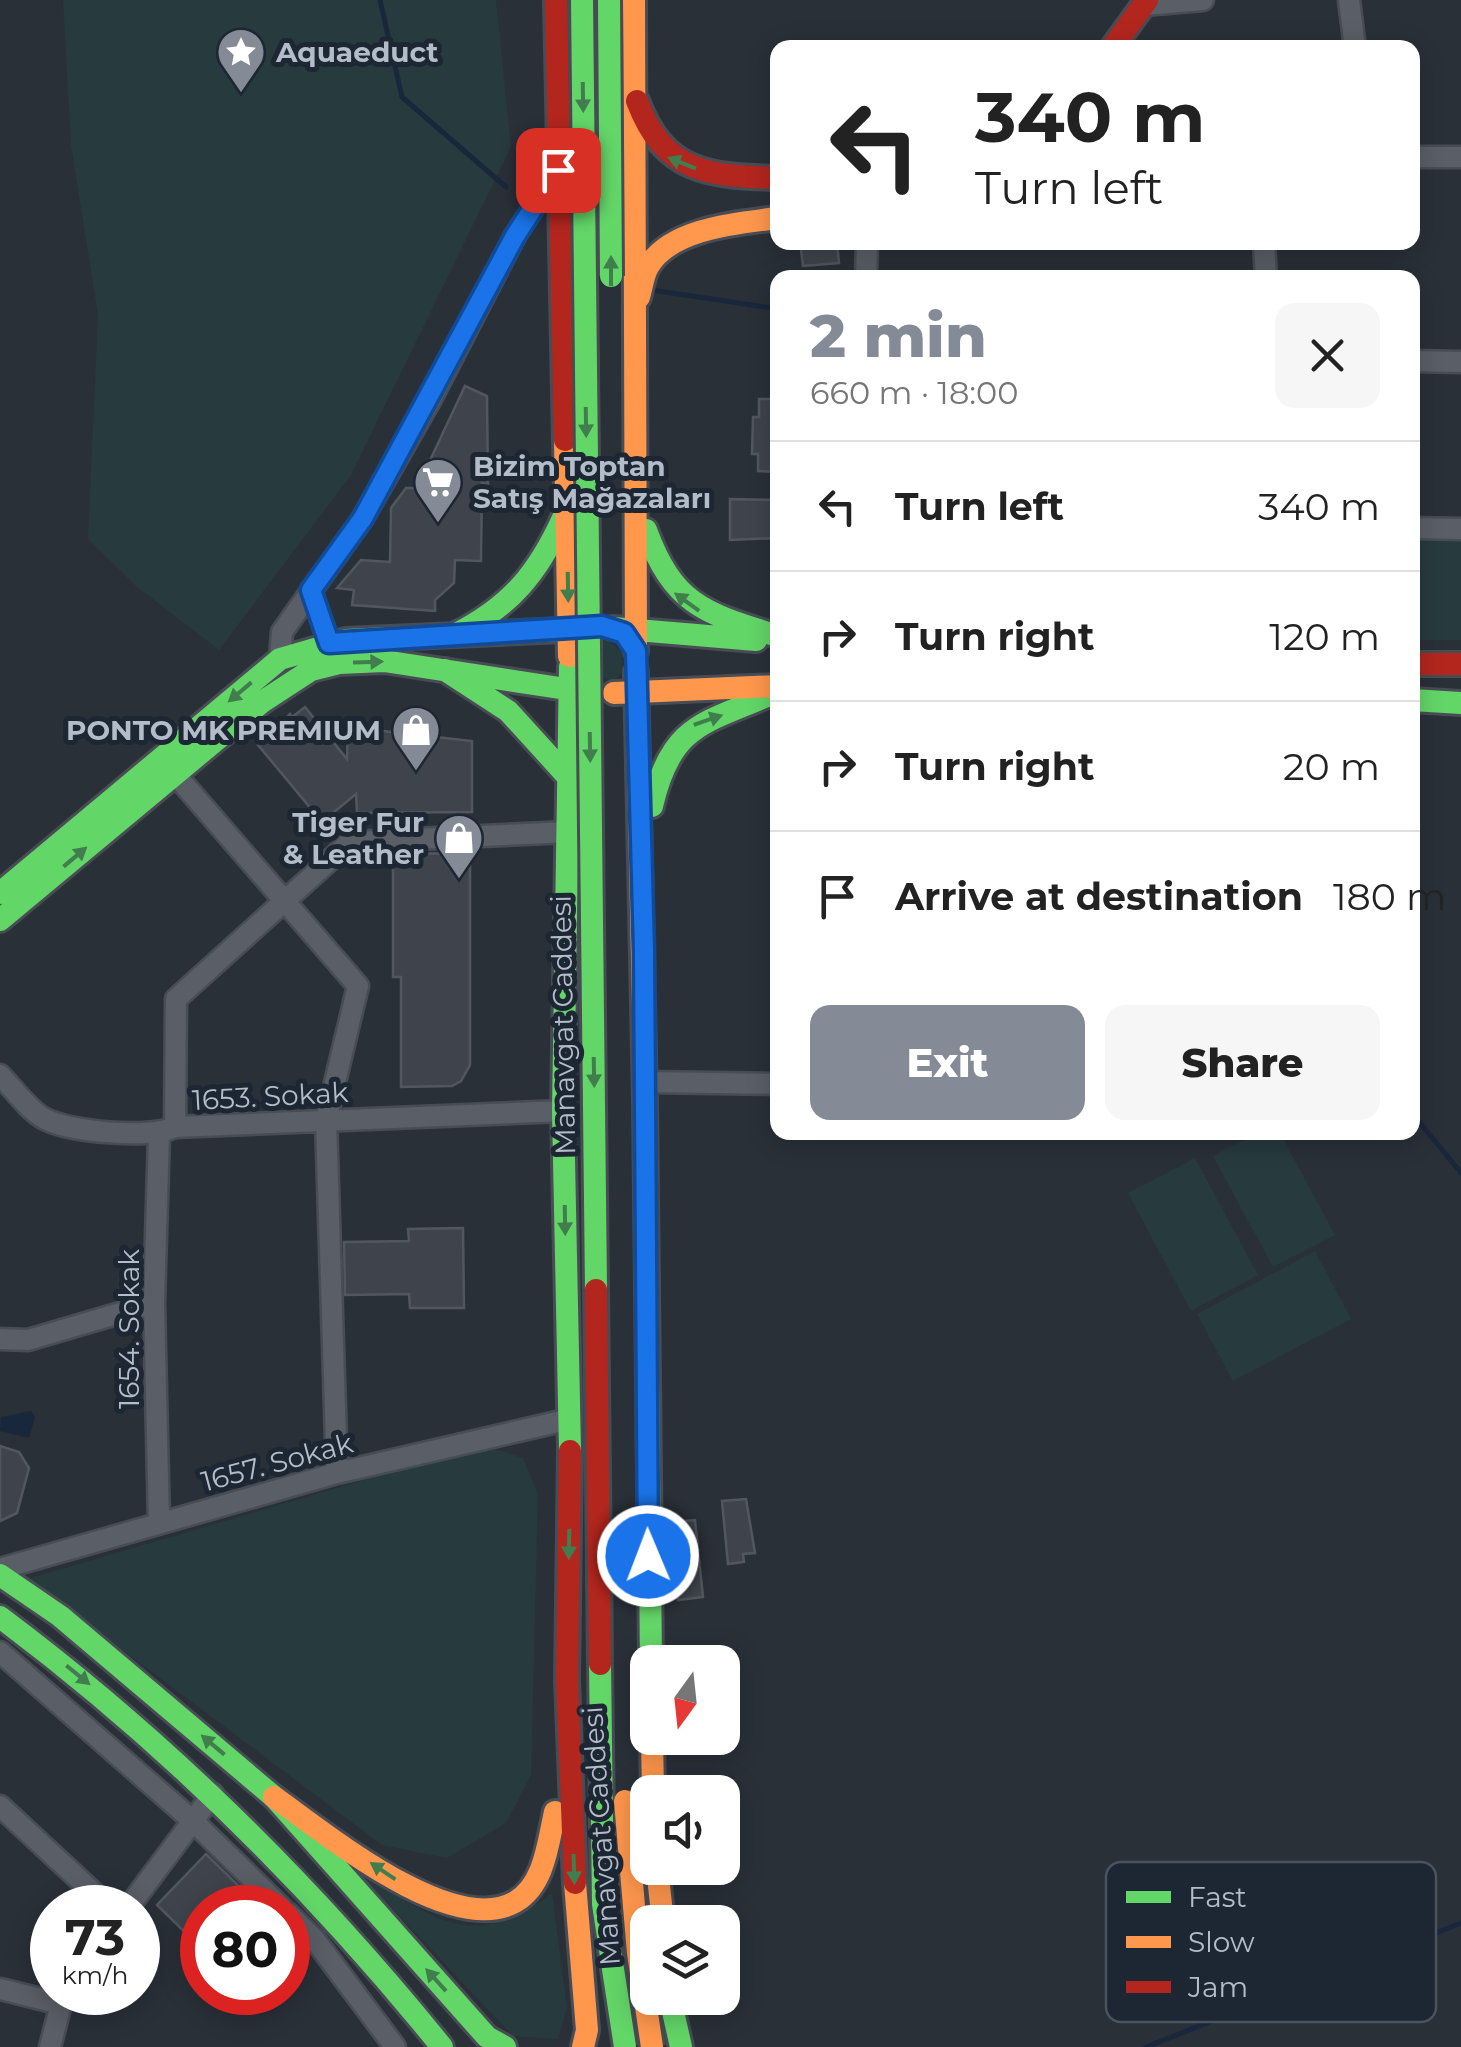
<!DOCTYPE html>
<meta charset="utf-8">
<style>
body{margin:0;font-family:Montserrat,sans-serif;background:#f6f6f6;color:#222;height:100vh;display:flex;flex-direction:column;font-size:38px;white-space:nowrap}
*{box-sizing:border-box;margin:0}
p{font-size:32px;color:#767676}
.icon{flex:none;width:55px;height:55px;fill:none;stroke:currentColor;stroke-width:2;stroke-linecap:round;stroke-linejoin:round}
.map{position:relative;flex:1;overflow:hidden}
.side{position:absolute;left:770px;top:270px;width:650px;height:870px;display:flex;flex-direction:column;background:#fff;border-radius:20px;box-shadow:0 5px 25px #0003}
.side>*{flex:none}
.guide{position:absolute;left:770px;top:40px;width:650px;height:210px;border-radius:20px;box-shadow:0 5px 25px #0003;background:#fff;color:#222;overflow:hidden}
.needle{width:65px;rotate:195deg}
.buttons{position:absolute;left:630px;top:1645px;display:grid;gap:20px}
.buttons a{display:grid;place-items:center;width:110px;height:110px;border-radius:20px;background:#fff;box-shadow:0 5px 25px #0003;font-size:50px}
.speed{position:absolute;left:30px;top:1885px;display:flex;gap:20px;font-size:50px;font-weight:700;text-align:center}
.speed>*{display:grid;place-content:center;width:130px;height:130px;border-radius:50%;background:#fff;box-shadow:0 5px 25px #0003;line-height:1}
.speed small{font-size:25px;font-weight:400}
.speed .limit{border:15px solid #d22;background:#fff;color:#111}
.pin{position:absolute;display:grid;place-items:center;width:85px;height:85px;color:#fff;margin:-42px;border-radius:20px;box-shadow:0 5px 15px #0006}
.me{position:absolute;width:110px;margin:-55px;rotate:359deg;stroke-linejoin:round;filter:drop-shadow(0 0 8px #0008)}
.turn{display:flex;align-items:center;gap:35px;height:210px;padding:0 40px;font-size:45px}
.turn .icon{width:130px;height:130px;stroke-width:2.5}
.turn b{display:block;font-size:70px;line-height:85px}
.round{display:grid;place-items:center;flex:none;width:105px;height:105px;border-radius:20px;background:#f6f6f6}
.overview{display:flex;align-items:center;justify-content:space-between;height:170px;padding:0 40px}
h1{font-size:60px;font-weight:800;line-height:75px;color:#848b96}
.cta{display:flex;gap:20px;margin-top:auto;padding:20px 40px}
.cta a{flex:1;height:115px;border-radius:20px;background:#848b96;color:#fff;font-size:40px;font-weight:800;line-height:115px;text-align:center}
.cta a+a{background:#f6f6f6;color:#222}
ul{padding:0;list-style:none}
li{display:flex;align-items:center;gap:30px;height:130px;padding:0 40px;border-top:2px solid #e0e0e0}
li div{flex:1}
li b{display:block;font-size:38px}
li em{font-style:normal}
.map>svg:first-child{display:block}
</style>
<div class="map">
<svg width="1461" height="2047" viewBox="0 0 1461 2047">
<rect width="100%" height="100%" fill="#2a3038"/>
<path fill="#273a3e" d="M63,0H496L511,147L351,475L219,650L136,586L88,539L98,315L71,145Z
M1412,537L1461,539V640H1413Z
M606,639L623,652L622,674L610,683L582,653Z
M1257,1133H1280L1335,1235L1273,1267L1213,1156Z
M1195,1158L1258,1275L1191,1311L1128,1193Z
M1315,1251L1351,1319L1233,1381L1197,1314Z
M483,1445L523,1458L538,1494L531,1775L506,1823L447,1858L382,1845L28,1579Z
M355,1869C431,1916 470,1956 552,1893L567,2008L558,2039L513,2036Z"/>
<path fill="#19273c" d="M31,1411L35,1417L29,1438L0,1431L1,1417Z"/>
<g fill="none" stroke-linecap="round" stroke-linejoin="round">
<path stroke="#19273c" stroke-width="5" d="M380,0L402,97L506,187
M652,290L778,309
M1412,1113L1461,1173
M1146,2047L1461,1923"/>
</g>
<path fill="#3f444c" stroke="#52575f" stroke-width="2.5" d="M800,242H837L839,263L803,266Z
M465,386L487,396L488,484L482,483L481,561L455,560L454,583L435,600V611L352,605L354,590L337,588L361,560L390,562L391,508L406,488H417Z
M759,399H778V472L758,471V454H752L753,417H759Z
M730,499L778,500V538L730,540Z
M305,707L347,759L348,727L472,741V812L357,813L356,794L322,822L258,745L290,714L292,717Z
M470,853V1065L461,1081L452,1086L401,1087V977H393V854Z
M463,1228L464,1308H410L409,1294L345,1295L344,1242L409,1241L408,1229Z
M0,1446L19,1452L29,1468L17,1513L0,1521Z
M746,1499L755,1553L743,1554L744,1562L728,1564L722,1501Z
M695,1520L703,1597L678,1600L672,1522Z
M206,1854L261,1908H202V1949L157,1905Z"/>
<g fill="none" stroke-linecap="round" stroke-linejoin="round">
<g stroke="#484c55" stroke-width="25">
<path id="street" d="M1349,0L1355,48
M1144,5L1203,0
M1412,157H1461
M1264,242L1266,278
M866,278L867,242
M1412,361L1461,362
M1412,528L1461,529
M311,590L329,643
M280,659L282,632L363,518L431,399L515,236L554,176
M175,774L358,986L326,1120L337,1473
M0,1075C13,1088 29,1111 45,1119C70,1132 150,1139 175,1127L563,1111
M646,1082L778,1084
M175,1127L176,999L350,842L570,832
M159,1135L154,1303L159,1523
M0,1339L28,1340L154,1303
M0,1569L337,1473L570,1419
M0,1652L193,1821L282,1908
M0,1806L110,1908
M128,1908L213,1794
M288,1913L315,1940L395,2047
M0,1989L61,2004
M50,2047L61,2004L69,1992"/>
</g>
<g stroke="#484c55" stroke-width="28">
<path id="fast" d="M646,530C674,606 705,613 778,636
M613,628L756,640
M456,634C511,606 538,573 563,518
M445,670L508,711L569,778
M1412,700L1461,703
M652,806C672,720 707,724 778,691
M0,893L280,659L346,640L585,629
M0,920L262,702L311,670L339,663L384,661L586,692
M645,1100L651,1662
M570,1451L563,1111L570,667
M0,1575L60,1616L274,1797L487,2037L505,2047
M0,1617C167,1742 311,1885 442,2047
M670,1998L681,2047"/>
</g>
<g stroke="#484c55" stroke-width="28">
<path id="slow" d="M634,0L636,651
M639,297C642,287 643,276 648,267C670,228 739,223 778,218
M565,440L569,656
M636,672L645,1100
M614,693L777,686
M652,1738L653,1792
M274,1797C324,1832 451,1938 515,1902C545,1885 548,1842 555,1812
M657,1868L663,1922
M575,1883L587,2030L583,2047"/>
</g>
<g stroke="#484c55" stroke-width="28">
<path id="jam" d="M556,0L565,440
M1112,48L1147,0
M637,101C664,173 708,176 778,178
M1412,664H1461
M570,1451L567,1680L575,1883"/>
</g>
<use href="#street" stroke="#5a5e66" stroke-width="20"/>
<use href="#fast" stroke="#63d668" stroke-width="22"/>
<use href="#slow" stroke="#ff974d" stroke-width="22"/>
<use href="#jam" stroke="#b3261e" stroke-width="22"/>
<g stroke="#474c53" stroke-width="28" stroke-linecap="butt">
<path id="fast-bridge" d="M582,0L596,1290
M609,0L611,276
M600,1664L603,1904L625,2047"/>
</g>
<g stroke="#474c53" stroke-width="28" stroke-linecap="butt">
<path id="slow-bridge" d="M625,1801L638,1953L652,2047"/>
</g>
<g stroke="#474c53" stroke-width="28" stroke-linecap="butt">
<path id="jam-bridge" d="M596,1290L600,1664"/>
</g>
<use href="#fast-bridge" stroke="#63d668" stroke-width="22"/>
<use href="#slow-bridge" stroke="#ff974d" stroke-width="22"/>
<use href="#jam-bridge" stroke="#b3261e" stroke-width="22"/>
</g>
<defs><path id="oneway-solid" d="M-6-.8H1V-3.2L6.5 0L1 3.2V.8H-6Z" transform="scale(2.5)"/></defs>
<g fill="#407e4e">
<use href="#oneway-solid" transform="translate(583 97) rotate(89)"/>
<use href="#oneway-solid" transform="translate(682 163) rotate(-158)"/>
<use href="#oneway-solid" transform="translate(611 271) rotate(-90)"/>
<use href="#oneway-solid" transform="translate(586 422) rotate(89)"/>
<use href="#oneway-solid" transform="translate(568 587) rotate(89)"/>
<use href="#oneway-solid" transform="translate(687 602) rotate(-144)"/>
<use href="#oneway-solid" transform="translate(368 662) rotate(-2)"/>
<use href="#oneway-solid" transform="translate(240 692) rotate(140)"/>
<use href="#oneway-solid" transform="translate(708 720) rotate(-19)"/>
<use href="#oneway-solid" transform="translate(590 747) rotate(89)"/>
<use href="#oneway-solid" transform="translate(75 857) rotate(-40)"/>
<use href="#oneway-solid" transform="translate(594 1072) rotate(89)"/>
<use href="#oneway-solid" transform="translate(565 1220) rotate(89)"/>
<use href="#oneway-solid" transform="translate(569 1544) rotate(91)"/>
<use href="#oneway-solid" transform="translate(78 1675) rotate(39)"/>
<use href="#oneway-solid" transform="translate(213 1745) rotate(-140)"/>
<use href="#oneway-solid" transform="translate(574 1869) rotate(88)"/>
<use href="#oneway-solid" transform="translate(383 1871) rotate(-146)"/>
<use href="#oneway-solid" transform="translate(436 1980) rotate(-132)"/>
</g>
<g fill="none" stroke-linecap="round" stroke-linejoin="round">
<g stroke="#114b97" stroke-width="25">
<path id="route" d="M558,170L515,236L363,518L311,590L329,643L602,626L624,633L636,651L644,951L648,1556"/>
</g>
<use href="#route" stroke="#1a73e8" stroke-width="18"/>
</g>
<defs>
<g id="sight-pin" transform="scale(2.5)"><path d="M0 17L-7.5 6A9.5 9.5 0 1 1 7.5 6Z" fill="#848b96" stroke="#1d2633"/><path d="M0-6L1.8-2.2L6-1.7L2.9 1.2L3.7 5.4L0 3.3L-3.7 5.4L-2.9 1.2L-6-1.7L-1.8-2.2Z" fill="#fff"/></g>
<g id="supermarket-pin" transform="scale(2.5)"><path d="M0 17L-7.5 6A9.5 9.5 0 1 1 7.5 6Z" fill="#848b96" stroke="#1d2633"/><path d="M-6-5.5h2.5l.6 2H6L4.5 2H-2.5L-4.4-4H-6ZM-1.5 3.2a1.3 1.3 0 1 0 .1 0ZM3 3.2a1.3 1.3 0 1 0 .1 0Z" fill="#fff"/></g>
<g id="shop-pin" transform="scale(2.5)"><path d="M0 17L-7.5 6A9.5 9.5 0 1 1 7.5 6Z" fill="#848b96" stroke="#1d2633"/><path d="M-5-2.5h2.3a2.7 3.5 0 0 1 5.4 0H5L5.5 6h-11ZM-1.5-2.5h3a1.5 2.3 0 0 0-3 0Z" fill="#fff"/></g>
</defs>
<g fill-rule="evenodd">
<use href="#sight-pin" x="241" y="52"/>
<use href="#supermarket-pin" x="438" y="482"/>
<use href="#shop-pin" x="416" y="730"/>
<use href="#shop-pin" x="459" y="838"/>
</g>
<g text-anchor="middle" stroke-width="10" stroke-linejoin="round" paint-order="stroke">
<g font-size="28" font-weight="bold" fill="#b4bcc9" stroke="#1d2633" text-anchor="start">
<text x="276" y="62">Aquaeduct</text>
<text x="473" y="476">Bizim Toptan<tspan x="473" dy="32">Satış Mağazaları</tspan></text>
<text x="381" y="740" text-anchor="end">PONTO MK PREMIUM</text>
<text x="424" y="832" text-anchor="end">Tiger Fur<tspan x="424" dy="32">&amp; Leather</tspan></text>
</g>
<g font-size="28" fill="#b4bcc9" stroke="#1d2633">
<text transform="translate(563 1025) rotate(-91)" y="10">Manavgat Caddesi</text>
<text transform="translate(270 1096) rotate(-3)" y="10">1653. Sokak</text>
<text transform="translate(129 1329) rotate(-90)" y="10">1654. Sokak</text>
<text transform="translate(277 1462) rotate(-15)" y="10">1657. Sokak</text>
<text transform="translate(601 1836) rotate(-94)" y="10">Manavgat Caddesi</text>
</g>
</g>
<rect x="1106" y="1862" width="330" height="160" rx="15" fill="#1d2633" stroke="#4a5360" stroke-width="2.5"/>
<rect x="1126" y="1891" width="45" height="12" fill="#63d668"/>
<rect x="1126" y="1936" width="45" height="12" fill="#ff974d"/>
<rect x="1126" y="1981" width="45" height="12" fill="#b3261e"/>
<g font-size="28" fill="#b4bcc9">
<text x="1188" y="1907">Fast</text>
<text x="1188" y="1952">Slow</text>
<text x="1188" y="1997">Jam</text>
</g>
</svg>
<div class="buttons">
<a><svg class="needle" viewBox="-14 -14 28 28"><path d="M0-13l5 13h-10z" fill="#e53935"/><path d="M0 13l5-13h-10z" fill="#767676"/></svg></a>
<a><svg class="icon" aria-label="sound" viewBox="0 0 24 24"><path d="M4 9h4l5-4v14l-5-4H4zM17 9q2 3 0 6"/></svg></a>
<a><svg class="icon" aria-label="layers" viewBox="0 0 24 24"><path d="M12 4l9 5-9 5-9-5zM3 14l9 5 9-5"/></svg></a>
</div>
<div class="speed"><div>73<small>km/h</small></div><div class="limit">80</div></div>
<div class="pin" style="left:558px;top:170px;background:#d93025"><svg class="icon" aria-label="arrive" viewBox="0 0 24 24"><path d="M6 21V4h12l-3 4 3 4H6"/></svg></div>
<svg class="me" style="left:648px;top:1556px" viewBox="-20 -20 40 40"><circle r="17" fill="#1a73e8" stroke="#fff" stroke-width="3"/><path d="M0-11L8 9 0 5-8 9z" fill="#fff"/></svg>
<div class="guide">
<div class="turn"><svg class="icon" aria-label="left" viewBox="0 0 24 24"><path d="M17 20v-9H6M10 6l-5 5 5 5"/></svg><div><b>340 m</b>Turn left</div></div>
</div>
<section class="side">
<div class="overview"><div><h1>2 min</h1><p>660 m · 18:00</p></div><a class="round"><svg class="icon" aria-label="close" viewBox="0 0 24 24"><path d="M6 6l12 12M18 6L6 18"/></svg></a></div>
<ul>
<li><svg class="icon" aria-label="left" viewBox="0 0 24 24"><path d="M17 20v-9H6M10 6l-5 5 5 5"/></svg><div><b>Turn left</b></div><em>340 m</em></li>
<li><svg class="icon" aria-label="right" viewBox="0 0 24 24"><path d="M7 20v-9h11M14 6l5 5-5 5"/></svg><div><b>Turn right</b></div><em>120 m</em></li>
<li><svg class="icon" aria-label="right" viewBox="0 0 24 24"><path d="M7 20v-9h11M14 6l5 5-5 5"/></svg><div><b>Turn right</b></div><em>20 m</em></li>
<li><svg class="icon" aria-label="arrive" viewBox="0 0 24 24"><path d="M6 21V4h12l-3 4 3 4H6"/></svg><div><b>Arrive at destination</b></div><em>180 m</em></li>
</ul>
<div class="cta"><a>Exit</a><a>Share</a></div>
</section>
</div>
